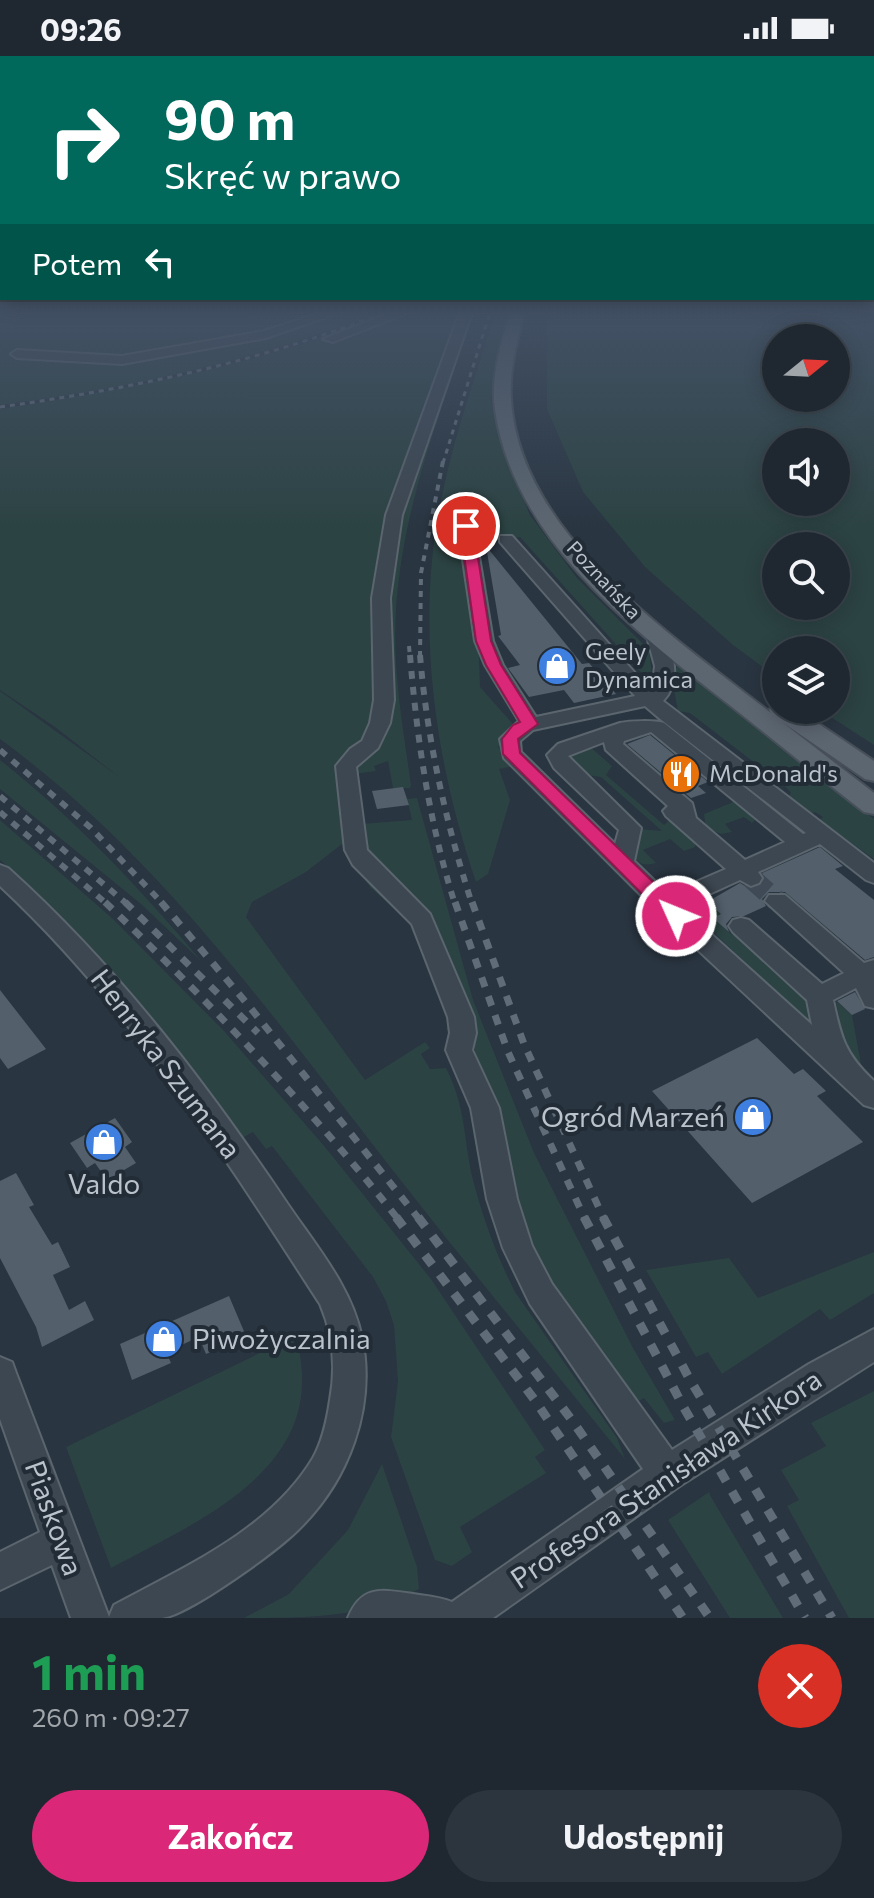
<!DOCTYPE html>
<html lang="pl">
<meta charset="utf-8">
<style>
body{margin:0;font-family:Commissioner,sans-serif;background:#2c343d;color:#f1f3f6;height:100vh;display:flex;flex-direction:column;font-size:30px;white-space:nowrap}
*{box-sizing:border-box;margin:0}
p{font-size:26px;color:#a1a6ab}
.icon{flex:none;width:44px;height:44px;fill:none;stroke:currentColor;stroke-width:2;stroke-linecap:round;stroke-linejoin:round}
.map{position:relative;height:1562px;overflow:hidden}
.details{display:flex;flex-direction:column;background:#1f2831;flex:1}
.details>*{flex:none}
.hud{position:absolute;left:0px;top:0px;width:874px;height:244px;box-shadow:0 4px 20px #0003,0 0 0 2px #3c444d;background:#00695c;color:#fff;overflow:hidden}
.needle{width:52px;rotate:72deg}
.fabs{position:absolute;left:762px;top:268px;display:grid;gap:16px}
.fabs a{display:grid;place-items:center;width:88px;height:88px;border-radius:50%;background:#1f2831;box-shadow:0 4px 20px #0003,0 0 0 2px #3c444d;font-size:40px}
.pin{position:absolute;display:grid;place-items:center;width:68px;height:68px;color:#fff;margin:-34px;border:4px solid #fff;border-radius:50%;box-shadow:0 2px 8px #0007}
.me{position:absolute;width:88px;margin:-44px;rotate:314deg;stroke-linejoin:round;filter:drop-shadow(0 0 6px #0008)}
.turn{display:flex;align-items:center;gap:28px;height:168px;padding:0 32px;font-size:36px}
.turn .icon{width:104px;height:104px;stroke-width:2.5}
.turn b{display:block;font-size:56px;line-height:68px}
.then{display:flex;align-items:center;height:76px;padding:0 32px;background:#0003;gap:16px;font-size:30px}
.round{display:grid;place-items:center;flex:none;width:84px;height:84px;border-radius:42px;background:#2c343d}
.head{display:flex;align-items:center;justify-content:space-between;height:136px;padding:0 32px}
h1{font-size:48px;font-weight:700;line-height:60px;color:#1e9e55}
.action{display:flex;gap:16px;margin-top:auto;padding:16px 32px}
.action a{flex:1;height:92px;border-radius:48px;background:#db2777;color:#fff;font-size:32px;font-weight:700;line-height:92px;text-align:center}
.action a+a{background:#2c343d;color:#f1f3f6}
.status{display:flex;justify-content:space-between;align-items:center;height:56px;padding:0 40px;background:#1f2831;direction:ltr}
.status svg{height:22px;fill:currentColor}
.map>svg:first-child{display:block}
</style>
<div class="status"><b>09:26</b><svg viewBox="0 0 49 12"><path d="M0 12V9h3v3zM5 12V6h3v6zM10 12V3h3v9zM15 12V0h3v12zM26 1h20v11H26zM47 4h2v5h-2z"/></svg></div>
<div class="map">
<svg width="874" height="1562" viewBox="0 0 874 1562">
<rect width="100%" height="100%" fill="#293541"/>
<path fill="#2c4343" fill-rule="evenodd" d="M0,253H384C262,303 131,333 0,349Z
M398,253H476C442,351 403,448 396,553C392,612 403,671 411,729L410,732H393L388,705L374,710L376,715L354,718L361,768L412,764L407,743L417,742L473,944L534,1097L633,1292L675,1364L664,1367L644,1342L635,1347L536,1207L476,1003L470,963L454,979L446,973L453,968L408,865L370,831L342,788L306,816L252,846L246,861L365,1024L425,986L430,992L421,998L430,1013L446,1012C466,1052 463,1079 472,1120C482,1160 496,1198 515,1236L617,1382L625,1403C536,1293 446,1184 360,1072C251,931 145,789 0,683V635L118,720L55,671L0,634V353C136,331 270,307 398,253Z
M497,253H509L499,290L491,343L500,385L530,459L577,522L649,594L653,626L642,631L637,625L646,622L520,481L488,486L470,522L478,576L480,631L513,668L498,691L513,710L499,713L510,744L488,818L476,826C434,703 414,563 443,435C456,373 478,313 497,253Z
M547,253H753L737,258C763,270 806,275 832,263L807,253H835L874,264V689L820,654H836V594H776V621L733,589L645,511L583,436L547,353ZM776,282H836V342H776ZM836,386V446H776V386ZM776,490H836V550H776Z
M677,609L874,763V803L819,764L823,761L815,756L810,758L788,742L791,737L786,731L690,657L678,655L674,634Z
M588,689L612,710L606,719L664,769L673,761L696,785L695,791L684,795L670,783L643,794L656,807C646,810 637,809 633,798L638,773L662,775L601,721L578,718L565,699Z
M0,704C76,764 140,832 202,906L141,848L0,733Z
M738,744L758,760L752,767L744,761L725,768L732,776L721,778L706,772L704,758Z
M0,764L113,863L224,975L325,1091L431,1223L545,1394L535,1401L546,1417L460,1471L472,1496L452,1510L435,1504L391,1381L398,1325L394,1269L386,1245L373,1221L272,1090L266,1093L253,1076L240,1083C169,983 95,883 0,804Z
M696,842L707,846L721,858L714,862L732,879L737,877L812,946L815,964L805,963L689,853V848Z
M836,945L852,959L861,1008L850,1003L843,984Z
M874,1196V1237L830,1264L820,1253L722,1318L708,1296L696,1301L646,1214L729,1202L758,1242Z
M297,1279C299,1295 303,1312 302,1328C300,1425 183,1473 111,1512L66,1391Z
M874,1335V1562H849L787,1450L799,1444L781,1414L826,1390L811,1367Z
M382,1408L417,1511L419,1533C364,1562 308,1562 244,1562L289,1538L348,1474Z
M709,1436L711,1441L783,1562H730L668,1464Z"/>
<path fill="#53606c" d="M486,490L582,608L589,607L616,638L574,647L564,634L529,641L508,612L520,609L498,580L501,579Z
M650,679L708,726L698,730L706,737L691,742L627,688Z
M403,731L409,749L377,753L372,735Z
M820,791L843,810L835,813L874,844V901L865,904L785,836H769L762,843L766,850L744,860L732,861L726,868L729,876L713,862L721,858L707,846L740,827L750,833L760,830L765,824L762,817Z
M0,934L46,993L8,1013L0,1002Z
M855,936L865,953L852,959L837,945Z
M757,982L794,1018L803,1013L826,1035L817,1040L863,1086L752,1147L652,1035Z
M115,1062L132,1086L125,1091L136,1107L107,1124L95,1107L87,1112L70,1087Z
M16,1117L34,1149L29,1151L52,1189L58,1186L70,1211L53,1219L69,1254L85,1245L94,1264L42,1291L36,1271L0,1202V1125Z
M229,1240L246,1280L206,1298L199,1281L166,1296L171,1307L132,1324L120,1288Z"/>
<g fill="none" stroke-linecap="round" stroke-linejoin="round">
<path stroke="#3f4a56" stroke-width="21" stroke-dasharray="21 10" stroke-linecap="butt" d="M751,822L777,845"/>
<g stroke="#5b656e" stroke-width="4">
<path id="minor" d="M332,253H350L266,282L122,308L17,302L11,298L17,294L122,300L264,275Z
M400,253H417L333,286L323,283Z
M461,253H473L402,459L390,542L394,644L390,667L378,692L356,711L367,794L430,858L474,961L476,977L472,994L499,1052L517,1143L532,1190L552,1228L672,1394L809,1308L874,1273V1306L681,1429L493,1562H348C362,1528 382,1534 413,1538C426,1540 440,1541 452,1546L643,1413L530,1248L503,1192L487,1143L471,1052L446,994L450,977L448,961L412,868L353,809L345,794L336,710L350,693L362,685L370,667L374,644L372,542L386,459Z
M466,465L474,470L493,585L503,609L536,661L635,640L500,486V480H512L652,636L655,610L646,577L649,573H661C674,595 682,626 663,645L874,807V827L866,824L820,788L758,816L762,822L759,827L751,830L740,824L681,851L812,969L807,944L733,876L729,870L733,864L741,862L749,864L822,928L844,917L765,845L769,839H785L864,907L874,904V952L865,950L856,932L833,944C841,982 845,998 874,1025V1052L864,1049L668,866L504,702L500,683L519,665L485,609L475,585L458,470ZM645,650L659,662L806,777L803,778L664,667C654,664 629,665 620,667L558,688L547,699L554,712L619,774L615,788L521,696L520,685L533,674ZM651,676L785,786L745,804L696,762L692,747L623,688L624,685ZM604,686L606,694L668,750L663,755L666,760L726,813L668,838L634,805L641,772L568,700Z
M0,809L8,812C119,912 206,1027 289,1150C317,1191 352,1232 362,1282C376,1352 349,1425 298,1474C277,1495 189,1559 162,1562C132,1562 101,1562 71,1562L52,1509L0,1534V1496L40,1476L0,1363V1301L12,1306L16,1317L109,1561L114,1549C184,1511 270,1474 313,1402C323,1384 327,1364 330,1344C336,1312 333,1278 320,1248C224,1100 130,951 0,830Z"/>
</g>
<g stroke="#47505a" stroke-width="4">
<path id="major" d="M511,253H525C518,282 509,312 511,343C519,479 674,581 771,657L769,654L776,648V654H798L874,705V725L865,723L782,666L874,737V758L864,756C824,725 785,693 746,662C645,582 515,491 495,354C490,320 502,285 511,253Z"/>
</g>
<use href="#minor" fill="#3d4751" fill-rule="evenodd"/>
<use href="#major" fill="#5c6671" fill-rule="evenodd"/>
<path stroke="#606c78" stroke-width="3" stroke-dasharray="5 5" stroke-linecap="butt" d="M0,351C135,332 266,305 392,253
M443,407L491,253"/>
<path stroke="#606c78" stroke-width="4" stroke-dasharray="6 6" stroke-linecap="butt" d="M409,590L410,601
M420,601L421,517L443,405"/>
<path stroke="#606c78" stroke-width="6" stroke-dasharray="8 8" stroke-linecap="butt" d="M410,599C417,683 429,767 455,848
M420,599C427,684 446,767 472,848
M0,694L91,772L163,848
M0,740L127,848
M0,756L107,848"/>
<path stroke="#606c78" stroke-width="7" stroke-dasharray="10 10" stroke-linecap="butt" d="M105,846C209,946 308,1049 398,1163
M125,846L258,977
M161,846L249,950L419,1163
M455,846L508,996L585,1163
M472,846L524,988L604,1163"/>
<path stroke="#606c78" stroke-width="9" stroke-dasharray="12 12" stroke-linecap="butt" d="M396,1161L534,1343L683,1562
M418,1161L571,1363L710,1562
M584,1161L684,1352L805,1562
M603,1161L689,1322L832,1562"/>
</g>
<linearGradient id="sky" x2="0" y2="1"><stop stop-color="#171d24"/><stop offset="0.54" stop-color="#435165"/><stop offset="1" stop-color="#435165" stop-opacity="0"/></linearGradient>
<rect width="874" height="472" fill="url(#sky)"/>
<path fill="#db2777" stroke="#8e194d" stroke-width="2" d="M466,466L473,470L491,585L501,609L538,668L518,683L520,697L683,855L686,860L683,865H669L503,698L502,683L513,669L520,666L486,609L476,585L460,470Z"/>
<defs>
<g id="shop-disc" transform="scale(2)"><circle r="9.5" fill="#3f7fe0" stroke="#222c36"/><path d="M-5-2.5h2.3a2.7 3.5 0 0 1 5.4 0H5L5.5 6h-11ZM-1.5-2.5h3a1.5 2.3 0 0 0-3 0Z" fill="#fff"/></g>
<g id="restaurant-disc" transform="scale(2)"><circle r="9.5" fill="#e8710a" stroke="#222c36"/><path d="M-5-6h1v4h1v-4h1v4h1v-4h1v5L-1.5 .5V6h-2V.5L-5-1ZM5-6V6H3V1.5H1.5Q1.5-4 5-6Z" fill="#fff"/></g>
</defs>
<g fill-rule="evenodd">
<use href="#shop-disc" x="557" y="610"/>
<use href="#restaurant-disc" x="681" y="718"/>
<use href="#shop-disc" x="753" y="1061"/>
<use href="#shop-disc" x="104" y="1086"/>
<use href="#shop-disc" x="164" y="1283"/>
</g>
<g text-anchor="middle" stroke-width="8" stroke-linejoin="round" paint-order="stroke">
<g font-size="20" fill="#bac2cb" stroke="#222c36">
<text transform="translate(604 524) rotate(47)" y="7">Poznańska</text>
</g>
<g font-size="24" fill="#bac2cb" stroke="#222c36" text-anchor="start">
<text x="585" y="604">Geely<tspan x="585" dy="28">Dynamica</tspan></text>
<text x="709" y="726">McDonald's</text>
</g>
<g font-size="28" fill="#bac2cb" stroke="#222c36">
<text transform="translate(166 1008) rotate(53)" y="10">Henryka Szumana</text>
<text transform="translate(666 1423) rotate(-34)" y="10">Profesora Stanisława Kirkora</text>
<text transform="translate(54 1462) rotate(70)" y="10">Piaskowa</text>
</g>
<g font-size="28" fill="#bac2cb" stroke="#222c36" text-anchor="end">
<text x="725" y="1071">Ogród Marzeń</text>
<text x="104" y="1138" text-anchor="middle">Valdo</text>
<text x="192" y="1293" text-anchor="start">Piwożyczalnia</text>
</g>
</g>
</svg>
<div class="fabs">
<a><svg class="needle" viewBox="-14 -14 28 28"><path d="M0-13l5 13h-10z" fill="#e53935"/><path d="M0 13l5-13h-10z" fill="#a1a6ab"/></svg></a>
<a><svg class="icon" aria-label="sound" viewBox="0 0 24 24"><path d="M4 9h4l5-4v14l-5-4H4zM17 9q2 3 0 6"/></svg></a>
<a><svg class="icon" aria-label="search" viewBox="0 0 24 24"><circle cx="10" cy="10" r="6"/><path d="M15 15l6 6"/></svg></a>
<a><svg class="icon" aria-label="layers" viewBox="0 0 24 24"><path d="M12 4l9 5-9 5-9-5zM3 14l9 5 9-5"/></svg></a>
</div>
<div class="pin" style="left:466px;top:470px;background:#d93025"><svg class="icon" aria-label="arrive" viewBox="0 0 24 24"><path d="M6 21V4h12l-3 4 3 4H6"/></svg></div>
<svg class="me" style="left:676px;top:860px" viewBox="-20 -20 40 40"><circle r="17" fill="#db2777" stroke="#fff" stroke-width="3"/><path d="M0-11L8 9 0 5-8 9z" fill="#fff"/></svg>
<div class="hud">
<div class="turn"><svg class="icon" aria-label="right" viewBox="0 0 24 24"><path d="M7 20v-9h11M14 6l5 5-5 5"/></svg><div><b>90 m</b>Skręć w prawo</div></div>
<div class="then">Potem<svg class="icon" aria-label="left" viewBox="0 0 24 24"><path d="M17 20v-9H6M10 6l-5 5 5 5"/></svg></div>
</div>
</div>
<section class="details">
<div class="head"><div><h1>1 min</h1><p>260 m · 09:27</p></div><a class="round" style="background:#d93025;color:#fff"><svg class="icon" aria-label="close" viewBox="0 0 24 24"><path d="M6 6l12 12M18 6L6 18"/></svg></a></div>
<div class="action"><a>Zakończ</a><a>Udostępnij</a></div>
</section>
